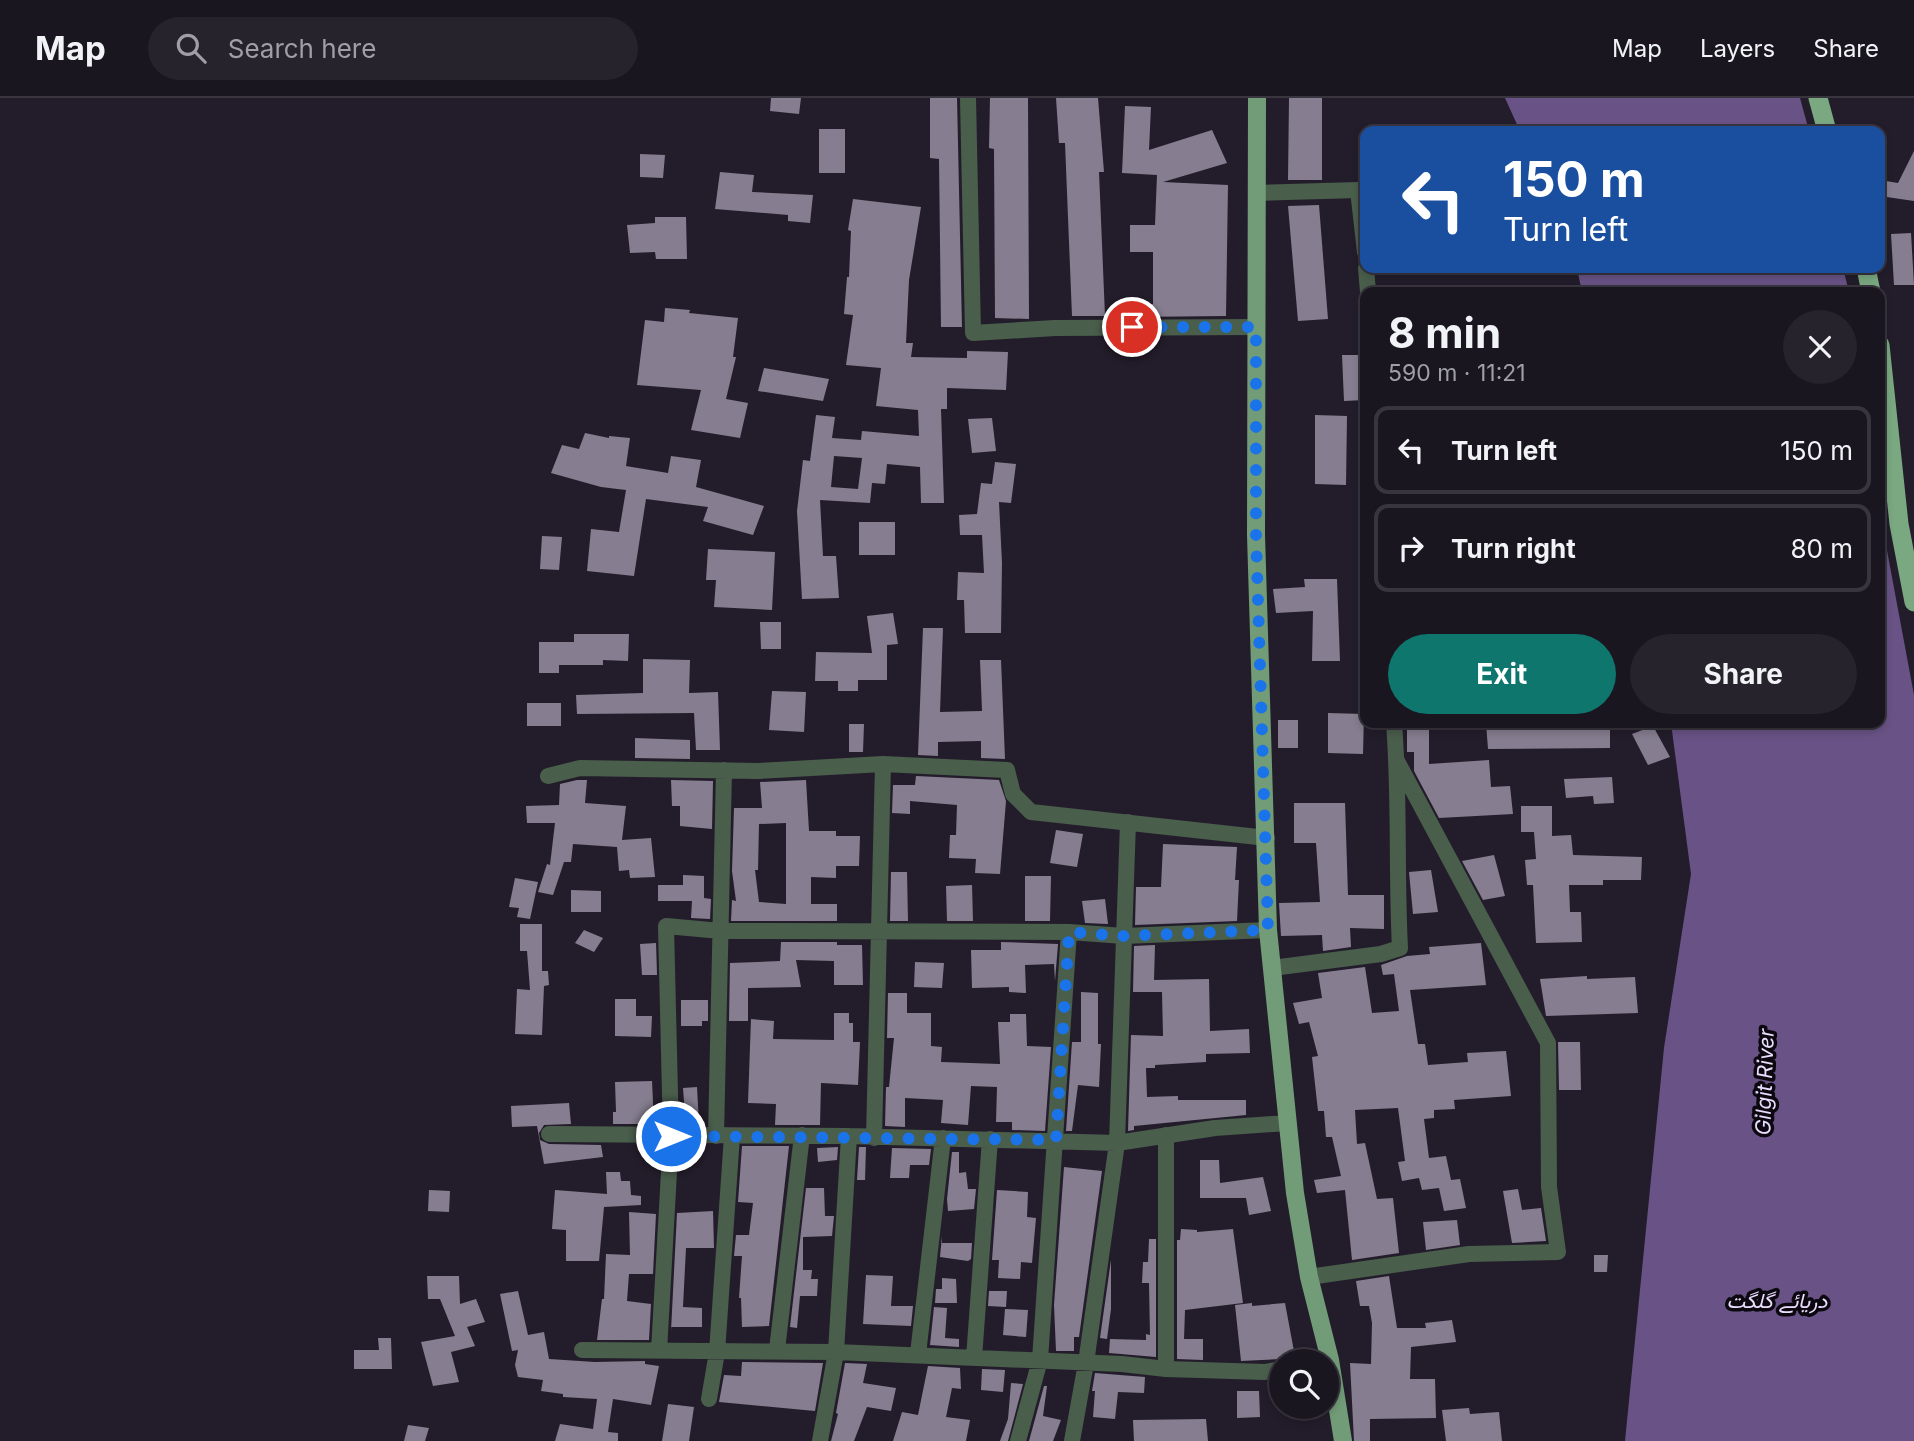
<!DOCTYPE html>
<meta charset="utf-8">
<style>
body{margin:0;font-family:Inter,Vazirmatn,sans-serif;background:#27232d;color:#f1f3f6;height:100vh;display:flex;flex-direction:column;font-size:26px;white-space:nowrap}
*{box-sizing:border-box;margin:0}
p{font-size:23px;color:#9f9fa5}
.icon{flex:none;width:38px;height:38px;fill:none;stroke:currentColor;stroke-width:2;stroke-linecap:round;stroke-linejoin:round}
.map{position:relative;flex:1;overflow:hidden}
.side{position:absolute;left:1360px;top:189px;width:525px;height:441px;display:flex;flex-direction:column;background:#1a1620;border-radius:14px;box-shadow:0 4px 10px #0003,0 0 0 2px #38353e}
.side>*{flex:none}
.hud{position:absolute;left:1360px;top:28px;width:525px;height:147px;border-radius:14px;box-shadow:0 4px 10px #0003,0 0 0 2px #38353e;background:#1a4fa0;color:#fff;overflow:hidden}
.fabs{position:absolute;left:1269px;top:1251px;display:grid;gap:14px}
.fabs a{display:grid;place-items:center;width:70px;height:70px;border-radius:50%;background:#1a1620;box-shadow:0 4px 10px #0003,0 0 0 2px #38353e;font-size:35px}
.pin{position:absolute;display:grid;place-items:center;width:60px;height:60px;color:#fff;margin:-30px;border:4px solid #fff;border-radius:50%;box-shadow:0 2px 7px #0007}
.me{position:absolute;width:77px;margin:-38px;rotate:90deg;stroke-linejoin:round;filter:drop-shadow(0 0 5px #0008)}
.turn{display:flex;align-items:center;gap:24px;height:147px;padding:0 28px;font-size:32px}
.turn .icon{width:91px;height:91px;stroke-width:2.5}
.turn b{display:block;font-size:49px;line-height:60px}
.round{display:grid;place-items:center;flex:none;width:74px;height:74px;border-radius:37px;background:#27232d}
.overview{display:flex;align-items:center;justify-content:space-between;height:119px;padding:0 28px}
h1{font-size:42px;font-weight:700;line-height:52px}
.action{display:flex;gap:14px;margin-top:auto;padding:14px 28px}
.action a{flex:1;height:80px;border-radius:42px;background:#0f766e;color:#fff;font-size:28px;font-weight:700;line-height:80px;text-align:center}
.action a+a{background:#27232d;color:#f1f3f6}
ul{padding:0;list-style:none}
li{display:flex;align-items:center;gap:21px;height:88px;margin:0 14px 10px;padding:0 14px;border:4px solid #38353e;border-radius:14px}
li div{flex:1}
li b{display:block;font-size:26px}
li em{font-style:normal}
header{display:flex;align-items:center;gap:42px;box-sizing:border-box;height:98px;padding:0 35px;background:#1a1620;border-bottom:2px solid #38353e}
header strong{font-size:33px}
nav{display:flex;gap:38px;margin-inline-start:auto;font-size:24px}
.search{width:490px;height:63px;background:#27232d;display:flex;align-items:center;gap:18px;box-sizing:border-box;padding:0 24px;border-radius:38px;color:#9f9fa5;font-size:26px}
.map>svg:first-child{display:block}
</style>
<header>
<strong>Map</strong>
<div class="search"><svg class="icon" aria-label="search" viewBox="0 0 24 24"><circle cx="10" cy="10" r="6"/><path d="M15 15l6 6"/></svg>Search here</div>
<nav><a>Map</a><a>Layers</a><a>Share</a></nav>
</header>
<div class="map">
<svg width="1914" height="1343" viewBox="0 0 1914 1343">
<rect width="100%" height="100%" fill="#231d2b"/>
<path fill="#695386" d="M1505,0H1800L1809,33H1520Z
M1577,170H1843L1849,194H1582Z
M1880,415L1914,597V1343H1625L1664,950L1691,776L1671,625H1880Z"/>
<path fill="#867e90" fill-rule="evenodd" d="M771,0H801L799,16L770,13Z
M930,0H957L962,229H941L939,61L930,60Z
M990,0H1028L1029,221L995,220L994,51L989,50Z
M1056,0H1098L1104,74H1099L1105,218H1072L1065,45H1059Z
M1289,0H1322V82H1288Z
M1125,8L1151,9L1149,52L1212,32L1227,65L1163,84L1228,87L1226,218L1132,219V207L1153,206V154H1130V127H1155L1157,77L1122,75Z
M819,31H845V75H819Z
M1914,53V103L1880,98V82L1898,85Z
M640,56L665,57L663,80L640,79Z
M720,74L754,77L752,94L813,97L810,125L788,123V117L715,111Z
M853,101L921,109L909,182L906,245H913L911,259L967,260V253L1008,254L1006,292L947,290V311H941L944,405H921L920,369L887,366L885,386L872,385L870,405L820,402L823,458H836L839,500L802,501L797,413L803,362L810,363L816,317L835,319L832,340L861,342L862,333L919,338L918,312L876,308L881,270L846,267L853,217L844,216L847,179H849L851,133L848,132ZM834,358L862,360L858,391L831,389Z
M1319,107L1328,221L1298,223L1288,108Z
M655,119H686L687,161H656L655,154L630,155L627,127L655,125Z
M1911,135L1914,187H1894L1891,136Z
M665,210L690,212L689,215L738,220L733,259H736L726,301L748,305L740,340L691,332L701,292L637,287L645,222L664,224Z
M1342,257H1365V302L1344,303Z
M764,270L829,281L823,303L758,293Z
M1315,317L1347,318L1346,387L1315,386Z
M992,320L996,353L972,355L968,321Z
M585,335L609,340V338L630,340L626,368L668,375L671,358L701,362L696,389L764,408L753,437L703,423L708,409L646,401L634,478L587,473L591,431L619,434L626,392L601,389L551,375L562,347L579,351Z
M995,364L1016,366L1011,405L999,404L1002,465L1001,535H965L964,502H957L958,474L984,475L982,437H960L959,417L977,416L981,385L992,386Z
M859,424H895V457H859Z
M542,438L562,439L559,472L540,471Z
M708,451L775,454L772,512L714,509L716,482H706Z
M1304,481H1337L1340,563H1312L1313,513L1276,515L1273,491L1305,489Z
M893,515L898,546L887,547V582H858V593H838V583H815L816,554L872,555L867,518Z
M760,524H781V551H761Z
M923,530H943L940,614L982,613L980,562H1001L1005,661L981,660V643L938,644V658L918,657Z
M574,536H629L628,563L603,562V567H559V575H539V544H574Z
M643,561L690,562L689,595L718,594L720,652H696L694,615L577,616L576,597L643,595Z
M772,593L806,594L804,634L769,632Z
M527,605H561V628H527Z
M1328,615L1364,616L1363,656L1328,655Z
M1278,622H1298V650H1278Z
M1407,625H1429V666L1489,662L1491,689L1510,688L1513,716L1439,720L1414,673V654H1407Z
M1486,625H1610V650L1488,651Z
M849,626H864L863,654H849Z
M1653,628L1670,659L1648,667L1632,636Z
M635,640L690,642V661L635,660Z
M916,678L999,682L1006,703L1000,776L975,775L976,761L949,760L950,737H956L957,707L910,703V716L892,715L893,687H915Z
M1612,679L1614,705L1594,706L1593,698L1566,700L1564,681Z
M577,682H587L585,705L626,708L622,742L651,740L655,779L630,780L629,772L619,773L617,749L573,746L571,764H564L553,797L538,794L547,766L550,767L555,725H527L526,708L559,707L560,686Z
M671,682L713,683L712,731L680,728V708H672Z
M806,682L809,733H836V738H860L859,768H836V780L811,779V806H837V823H731L732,802L736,803L732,773L734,710H762L760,684ZM786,725V806L759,804L755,772H758L759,726Z
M1294,705H1345L1348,797H1384V831L1350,830L1351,849L1323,853L1322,837L1281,838L1279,805L1320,804L1316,745H1294Z
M1521,708H1552V738L1571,737L1573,757L1642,759L1641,782H1603V787H1569L1570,814H1581L1582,844L1536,845L1533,787H1527L1525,762L1536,761L1534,734H1521Z
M1056,732L1083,736L1077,769L1050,765Z
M1163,746L1237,749L1235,782H1239L1237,823L1135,827L1136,789H1161Z
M1494,757L1505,798L1483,802L1462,763Z
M1431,772L1438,814L1413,816L1409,774Z
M891,774H907L908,823H890Z
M683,777L704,778V800L711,801L710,821L691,820L692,803H658V787H683Z
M1025,778H1051L1050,823H1025Z
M515,780L538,784L530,821L517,819L519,810L509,809Z
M972,787L973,823H947L946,788Z
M571,792L601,793V814H571Z
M1105,801L1108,826L1085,825L1082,803Z
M520,826H542V873H548L549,887L544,888L542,937L515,936L517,891L530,892L527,853H520Z
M584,832L603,840L594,854L575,845Z
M781,844H837V847H862L863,887H834V863L796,862L801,889L748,890V923H729L730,865L780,863Z
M1001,844L1058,846L1055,883L1054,866L1025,867L1026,895L1009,894V889L972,890L971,852H1001Z
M656,845L657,877H642L640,846Z
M1481,845L1486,887L1410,892L1418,946H1425L1428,967L1468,964L1467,955L1506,953L1511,998L1454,1002L1455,1011L1434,1012V1020L1424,1021L1429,1060L1446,1058L1451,1082L1460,1081L1466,1110L1444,1113L1439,1090L1422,1092L1419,1080L1402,1083L1398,1064L1405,1063L1398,1010L1355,1012L1357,1046L1365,1045L1377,1101L1393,1100L1399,1155L1352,1162L1345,1092L1317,1095L1314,1082L1341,1078L1332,1039H1326L1324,1013H1318L1312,959L1318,958L1309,924L1299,926L1293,905L1322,900L1318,875L1365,869L1372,915L1399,913L1394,876L1383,877L1381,867L1407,858L1430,856L1429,849Z
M1155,847L1154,882L1209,881L1210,933L1249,931L1250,955L1206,956V964L1155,967V970H1146L1147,999L1178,998V1002H1246V1017L1134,1028V1032L1128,1033L1131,937L1163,938L1162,894H1133L1134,848Z
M915,864L944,865L942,890L914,889Z
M1587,878V881L1635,879L1638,915L1546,918L1540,881Z
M1081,894L1098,895V946H1101L1099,989L1078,987L1072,1033H1066L1072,944H1081Z
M888,895H907V915H931V948L942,949L941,964L1000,966L998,924H1010V916H1026L1027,948L1051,949L1045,1033L1012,1032V1024H996L997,989L971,988L968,1027L941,1025L943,1002L905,1000V1029L885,1028L886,989H889L894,940H887Z
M615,901H636V918H652L651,939L615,938Z
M681,902H708V923H702V928H681Z
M834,915H849V925H853V944H860L858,987L821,985L820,1027H775L776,1006L748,1005L751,921L774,923L773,941L834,942Z
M1558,944H1580L1581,992H1559Z
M652,983L654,1026H613V1014H616L615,984Z
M697,989L699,1026H681V1018L685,1017L683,990Z
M569,1005L571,1026L544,1027L539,1035L540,1042L549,1046L601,1047L603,1059L544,1066L537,1028L512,1029L511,1008Z
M742,1048H789L769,1228L742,1229L741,1200H739L742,1158H734L736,1137H749L753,1105L738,1104Z
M838,1049L837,1062L818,1064L817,1050Z
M859,1049H866L865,1082H857Z
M892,1050L931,1051L929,1067H910L909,1080H890Z
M952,1054H959V1075L966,1074L968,1091H976L974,1111L948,1113L947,1101Z
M1200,1062H1219L1220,1085L1263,1079L1271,1113L1249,1117L1246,1100H1200Z
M1064,1069L1102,1073L1079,1239H1074V1253H1056L1054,1207Z
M606,1074H620L621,1083H630L631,1097L641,1098V1107L604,1109L599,1163H566V1132L552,1131L555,1092L607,1096Z
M806,1090H824L825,1118H834L832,1138L803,1139V1172H812L811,1181H818L817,1198H800L797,1230L790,1229Z
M1518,1091L1522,1112L1541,1110L1546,1143L1512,1145L1503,1093Z
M429,1092L450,1093L449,1114L428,1113Z
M997,1092L1028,1094L1027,1119L1036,1120L1032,1165L1021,1164L1020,1181L998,1180L999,1162H992Z
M713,1113L714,1150H686L683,1209L702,1210V1229H671V1233L677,1115Z
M629,1114L656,1116L653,1176H629L627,1203L651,1206L649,1242H597L602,1201H604L606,1156L630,1157Z
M1457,1122L1460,1147L1426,1152L1423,1124Z
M1181,1131L1197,1132V1134L1233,1131L1243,1205L1185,1212L1184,1241H1203V1262L1177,1261V1142H1180Z
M942,1138V1145H972L971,1161L968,1163L940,1159Z
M1149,1141H1156V1259L1109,1255L1110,1241L1146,1242V1236L1150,1237L1149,1185H1142L1143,1164H1148Z
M1594,1157H1608L1607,1174H1594Z
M1111,1162V1211L1107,1241L1100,1240Z
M866,1177L893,1178L891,1208H913L911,1228L863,1226Z
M427,1178H459L460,1206L476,1201L485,1224L467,1229L475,1248L451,1254L459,1284L433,1288L421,1244L455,1238L440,1201H428Z
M1389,1178L1397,1230H1426L1425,1225L1452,1222L1456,1244L1411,1249L1410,1281H1435L1436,1320L1370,1321V1343H1354L1350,1265L1371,1266L1372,1225L1369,1208H1360L1356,1183Z
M942,1180L956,1181L957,1205H935L936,1191H942Z
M518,1193L528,1237L544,1234L549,1261L595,1264L645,1263V1266L659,1268L651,1307L613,1301L608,1334L618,1335V1343H555L560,1326L593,1331L597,1301L563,1299V1296L541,1293L543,1282L518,1279L515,1267L518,1252L512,1253L500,1196Z
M989,1193H1007L1006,1209L988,1208Z
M1252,1205V1208L1285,1205L1296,1264L1280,1261L1241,1263L1235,1207Z
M934,1209L947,1210L945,1240L959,1241V1249L930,1247Z
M1005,1211L1028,1212L1026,1239L1003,1237Z
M378,1240H391L392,1271H354V1252H379Z
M742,1264L823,1265L815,1313L719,1304L724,1277L741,1278Z
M845,1265L867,1266L863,1285L896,1290L891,1313L867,1309L854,1343H831L838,1316L836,1315Z
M928,1268L960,1270L961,1291L952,1290L946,1319L970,1322L966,1343H893L902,1314L918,1317Z
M982,1271L1005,1272L1003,1294L981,1292Z
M1095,1275L1145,1279L1144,1295L1118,1294L1115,1321L1093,1319L1095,1293H1092Z
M1011,1285L1023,1286L1008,1343H1000L1008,1321Z
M1044,1288H1047L1043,1318L1061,1322L1053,1343H1029Z
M1237,1293H1259L1260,1319L1237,1320Z
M668,1306L694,1309L689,1343H662Z
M1469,1310L1470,1316L1499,1314L1502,1343H1446L1442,1312Z
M1206,1321L1208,1343H1134L1133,1322Z
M408,1327L429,1330L425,1343H404Z"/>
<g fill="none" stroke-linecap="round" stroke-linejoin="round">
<path stroke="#4a5e4c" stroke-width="16" d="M968,0L973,235L1055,230L1256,229
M1256,95L1358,92L1365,154
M1366,170L1368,194
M548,678L580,670L758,673L883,666L1007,672L1013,696L1031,714L1267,740
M1272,870L1381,856L1400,850C1396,775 1400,700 1394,625
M549,1036L849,1038L1117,1045L1215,1030L1288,1025
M1166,1037V1271
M716,1038L724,672
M874,1040L883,666
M1309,1179L1469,1156L1558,1154L1549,1089L1548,945L1397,663
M582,1252L836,1254L1122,1266L1166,1271L1265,1274L1281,1271
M777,1252L802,1037
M659,1253L671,1038L666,828L721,833L1069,834L1124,838L1268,832
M918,1256L943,1040
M974,1260L990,1041
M709,1301L717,1254L732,1038
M820,1343L836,1254L849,1038
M1018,1343L1040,1262L1069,834
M1072,1343L1086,1265L1117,1045L1128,724"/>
<path stroke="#729c77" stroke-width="18" d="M1257,0L1256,437L1268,832L1295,1095L1309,1179L1330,1262L1343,1343"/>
<path stroke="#7aa880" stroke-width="19" d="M1818,0L1827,33
M1866,170L1871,194
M1880,247L1899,426L1914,504"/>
</g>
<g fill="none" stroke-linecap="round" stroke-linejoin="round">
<path stroke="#1a73e8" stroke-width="12" stroke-dasharray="0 21.6" d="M671,1038L1056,1042L1069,834L1124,838L1268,832L1256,437V229H1132"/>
</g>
<g text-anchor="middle" stroke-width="7" stroke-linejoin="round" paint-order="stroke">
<g font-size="21" font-style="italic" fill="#eaddfe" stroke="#0b090f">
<text transform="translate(1765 984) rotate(-88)" y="7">Gilgit River</text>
<text x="1777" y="1210">دریائے گلگت</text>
</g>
</g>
</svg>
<div class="fabs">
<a><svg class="icon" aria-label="search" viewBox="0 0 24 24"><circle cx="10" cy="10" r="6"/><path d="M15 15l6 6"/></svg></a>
</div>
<div class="pin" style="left:1132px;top:229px;background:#d93025"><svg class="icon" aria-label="arrive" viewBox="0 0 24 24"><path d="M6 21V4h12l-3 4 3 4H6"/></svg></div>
<svg class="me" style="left:671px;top:1038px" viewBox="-20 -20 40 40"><circle r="17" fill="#1a73e8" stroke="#fff" stroke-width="3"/><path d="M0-11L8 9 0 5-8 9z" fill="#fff"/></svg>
<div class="hud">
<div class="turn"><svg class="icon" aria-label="left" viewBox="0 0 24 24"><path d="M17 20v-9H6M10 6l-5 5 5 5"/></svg><div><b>150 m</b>Turn left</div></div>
</div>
<section class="side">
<div class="overview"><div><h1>8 min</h1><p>590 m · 11:21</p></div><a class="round"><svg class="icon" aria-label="close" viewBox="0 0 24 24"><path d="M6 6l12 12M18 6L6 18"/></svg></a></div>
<ul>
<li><svg class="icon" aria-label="left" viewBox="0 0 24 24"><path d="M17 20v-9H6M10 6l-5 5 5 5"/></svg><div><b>Turn left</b></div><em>150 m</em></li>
<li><svg class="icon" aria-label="right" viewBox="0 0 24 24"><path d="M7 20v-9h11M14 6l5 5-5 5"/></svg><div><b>Turn right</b></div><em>80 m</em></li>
</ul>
<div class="action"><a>Exit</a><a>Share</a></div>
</section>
</div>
